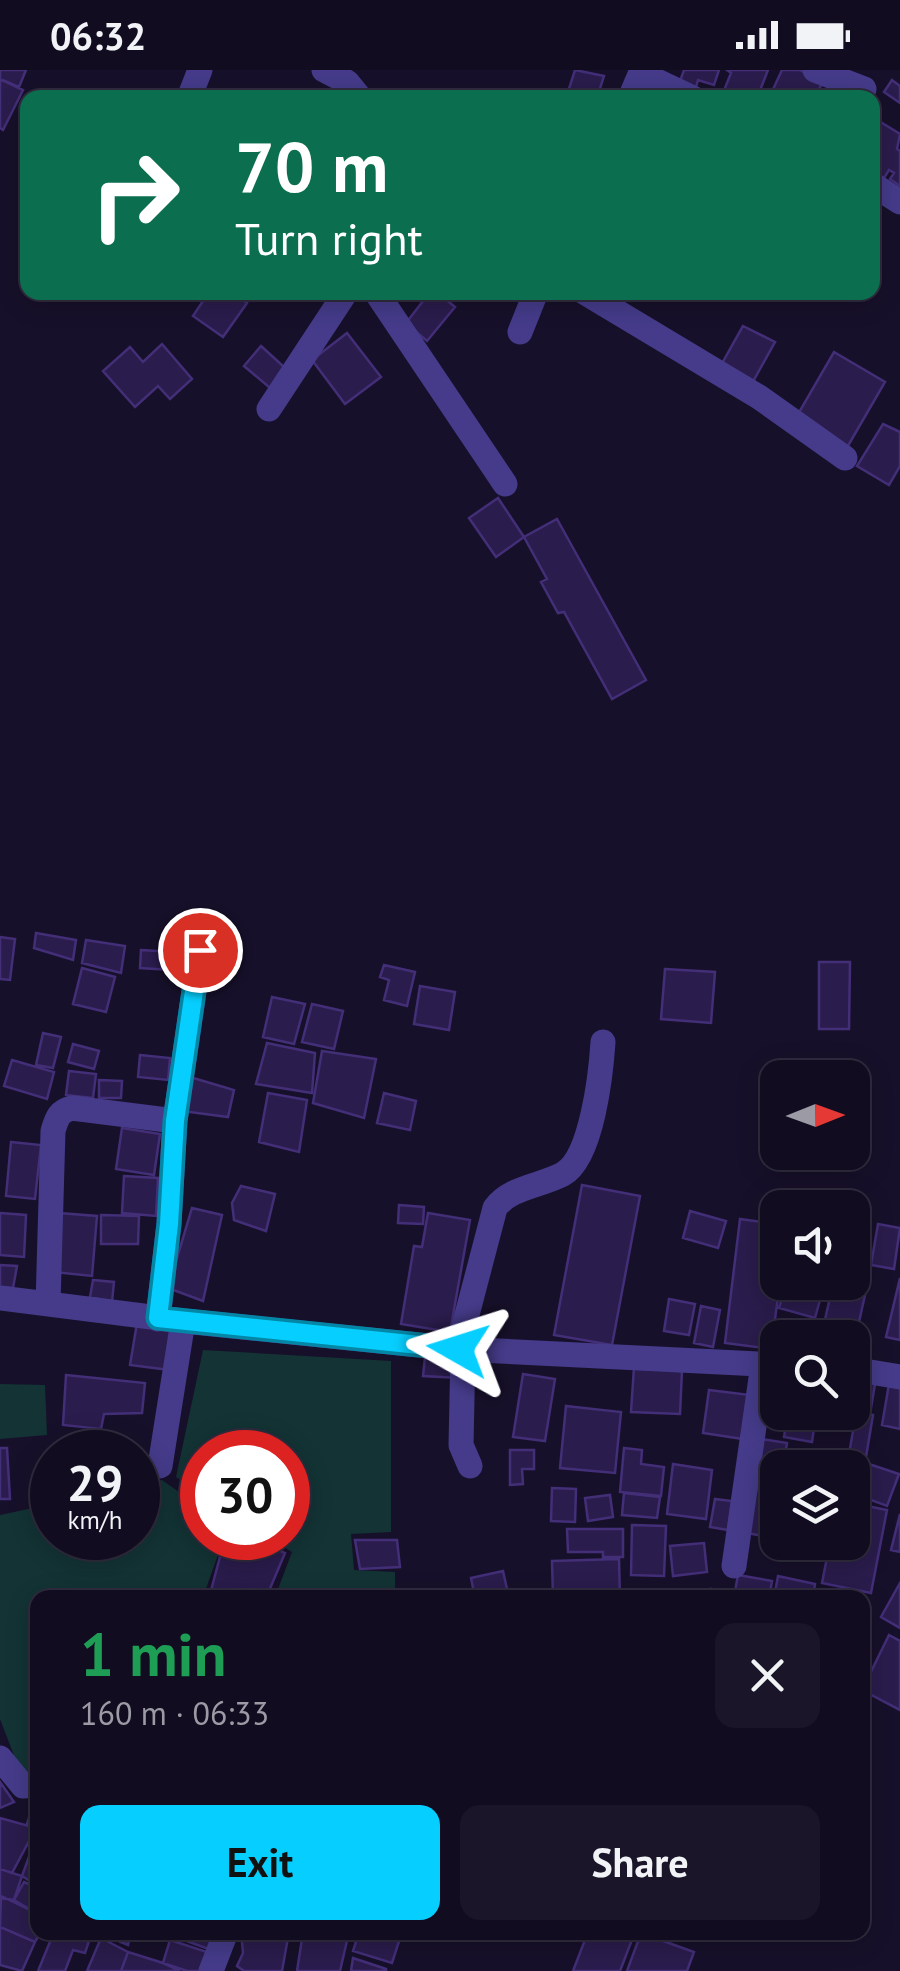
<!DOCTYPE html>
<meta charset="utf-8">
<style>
body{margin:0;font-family:"PT Sans",sans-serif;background:#1a1529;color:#f1f3f6;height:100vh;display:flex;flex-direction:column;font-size:38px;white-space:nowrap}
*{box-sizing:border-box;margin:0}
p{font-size:32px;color:#9c9ba5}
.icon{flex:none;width:55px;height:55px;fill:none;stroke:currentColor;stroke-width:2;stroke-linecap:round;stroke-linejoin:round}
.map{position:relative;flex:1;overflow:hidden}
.side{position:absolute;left:30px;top:1520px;width:840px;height:350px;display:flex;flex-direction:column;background:#110c20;border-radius:20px;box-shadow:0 5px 25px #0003,0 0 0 2px #302c3e}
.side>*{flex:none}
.guide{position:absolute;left:20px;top:20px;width:860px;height:210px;border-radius:20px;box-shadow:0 5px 25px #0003,0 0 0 2px #302c3e;background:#0b6e4f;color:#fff;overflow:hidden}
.needle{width:65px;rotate:89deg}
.fabs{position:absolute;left:760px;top:990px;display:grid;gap:20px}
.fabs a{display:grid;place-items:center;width:110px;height:110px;border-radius:20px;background:#110c20;box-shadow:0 5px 25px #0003,0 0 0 2px #302c3e;font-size:50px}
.speed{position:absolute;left:30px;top:1360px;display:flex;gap:20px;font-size:50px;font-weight:700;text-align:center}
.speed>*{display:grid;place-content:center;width:130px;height:130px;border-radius:50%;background:#110c20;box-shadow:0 5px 25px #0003,0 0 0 2px #302c3e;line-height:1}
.speed small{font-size:25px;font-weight:400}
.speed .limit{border:15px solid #d22;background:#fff;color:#111}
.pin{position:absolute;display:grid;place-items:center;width:85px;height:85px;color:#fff;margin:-42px;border:5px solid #fff;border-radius:50%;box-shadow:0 2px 10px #0007}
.me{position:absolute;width:110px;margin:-55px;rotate:276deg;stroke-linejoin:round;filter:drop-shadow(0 0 8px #0008)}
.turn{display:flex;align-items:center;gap:35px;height:210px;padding:0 50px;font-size:45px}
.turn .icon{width:130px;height:130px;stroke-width:2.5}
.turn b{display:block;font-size:70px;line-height:85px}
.round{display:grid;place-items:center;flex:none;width:105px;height:105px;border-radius:20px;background:#1a1529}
.head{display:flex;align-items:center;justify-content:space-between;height:170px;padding:0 50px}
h1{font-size:60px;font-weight:700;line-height:75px;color:#1e9e55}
.action{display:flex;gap:20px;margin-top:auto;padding:20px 50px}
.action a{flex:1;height:115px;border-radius:20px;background:#06cfff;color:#111;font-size:40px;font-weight:700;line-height:115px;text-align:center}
.action a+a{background:#1a1529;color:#f1f3f6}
.status{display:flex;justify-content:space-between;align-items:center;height:70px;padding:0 50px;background:#110c20;direction:ltr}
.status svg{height:28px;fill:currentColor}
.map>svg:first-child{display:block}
</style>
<div class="status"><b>06:32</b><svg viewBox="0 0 49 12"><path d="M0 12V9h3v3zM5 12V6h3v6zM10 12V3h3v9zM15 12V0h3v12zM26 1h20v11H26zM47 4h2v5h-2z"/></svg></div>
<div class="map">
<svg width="900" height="1901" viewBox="0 0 900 1901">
<rect width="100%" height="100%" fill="#17102a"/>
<path fill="#133335" d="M203,1280L391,1291V1462L351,1464L354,1500L395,1502V1527H275L292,1482L269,1468H288V1382H202V1424L176,1407Z
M0,1314L45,1315L47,1365L0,1369Z
M162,1410L202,1438V1468H224L203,1527L38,1528L37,1710L25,1714L0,1649V1445L52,1434V1468H138V1415Z"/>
<path fill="#2a1c4c" stroke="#432e78" stroke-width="2.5" d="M0,0H26L19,17L0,9Z
M575,0L604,6L597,28H566Z
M684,0H719L714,15L698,10L695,20L679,14Z
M727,0H768L757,28H721L731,3Z
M782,0H800L823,11L815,28H769Z
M0,9L23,20L3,60L0,58Z
M892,10L900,16V33L884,22Z
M879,51L900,64L897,79L900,81V116L890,109L894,103L889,100L884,108L872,101V60Z
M209,222H232L247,233L223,267L193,246Z
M430,222H437L455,237L427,271L406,253Z
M743,256L775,272L750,317L720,297Z
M347,263L381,307L345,334L312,290Z
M162,274L192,309L170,329L158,316L135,337L103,301L130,277L143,292Z
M261,276L284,297L270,318L244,296Z
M834,282L885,312L845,381L794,351Z
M883,354L900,362V396L889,415L857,396Z
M498,428L524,467L496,487L469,448Z
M557,449L646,610L612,629L564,542L558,543L541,512L547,509L524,467Z
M36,863L76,870L73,890L34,878Z
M0,867L15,869L10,910L0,909Z
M86,870L125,876L121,903L82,893Z
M141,880L172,882L171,900L140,898Z
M819,892H850L849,959H819Z
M384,895L415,902L407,936L384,930L389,910L380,907Z
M82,898L115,907L106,942L73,934Z
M665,899L715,902L711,953L661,949Z
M420,916L455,922L449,960L414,954Z
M272,927L305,934L294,974L263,967Z
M312,934L343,941L334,979L302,972Z
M43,963L61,967L53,998L36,995Z
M267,973L315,983L312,1023L256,1014Z
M73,974L99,981L94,999L68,992Z
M322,981L376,989L364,1048L313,1033Z
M140,985L170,988L168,1010L138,1007Z
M12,990L54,1002L47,1029L4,1016Z
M69,1001L96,1004L93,1028L66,1025Z
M190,1007L234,1020L228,1047L182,1041Z
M99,1010L122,1011L121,1028H99Z
M268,1023L307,1030L299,1082L259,1072Z
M384,1023L416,1031L410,1060L377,1053Z
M122,1058L160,1064L154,1105L116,1099Z
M11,1072L41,1075L35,1129L6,1126Z
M124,1106L158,1108L156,1146L122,1143Z
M582,1115L640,1126L612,1275L554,1265Z
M241,1116L275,1124L266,1161L234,1150L232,1133Z
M399,1135L424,1137L423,1154L398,1153Z
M192,1138L222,1145L203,1231L168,1218Z
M690,1141L726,1151L718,1178L683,1168Z
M0,1143L26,1145L24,1187L0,1185Z
M59,1143L97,1146L92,1206L53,1202Z
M428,1143L470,1150L450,1262L401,1254L414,1176L422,1177Z
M101,1145L139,1146L138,1174H101Z
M740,1149L778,1154L780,1212L771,1279L725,1273Z
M878,1154L900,1158L894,1199L871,1195Z
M0,1195L17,1196L13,1218L0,1217Z
M900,1208V1270L886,1267Z
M93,1210L114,1212L112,1232L90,1227Z
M787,1212L823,1219L815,1248L779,1238Z
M832,1218L865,1225L852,1284V1268H821Z
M669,1229L695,1234L689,1265L664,1261Z
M701,1236L720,1240L713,1277L694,1273Z
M137,1253L177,1259L170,1300L130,1295Z
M778,1260L813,1263L812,1268H778Z
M425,1287L460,1289L459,1308L423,1306Z
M634,1297L682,1300L680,1344L631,1342Z
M523,1304L555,1309L545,1371L513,1367Z
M852,1304L876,1308L871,1338L852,1334Z
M66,1305L145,1313L142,1343L104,1344L101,1359L63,1355Z
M889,1314L900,1316V1359L882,1355Z
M709,1320L750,1325L743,1369L703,1363Z
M566,1336L621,1342L615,1403L560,1398Z
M852,1341L873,1345L866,1387L849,1384L853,1361L830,1357L832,1342Z
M787,1348L815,1352L812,1372L784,1367Z
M762,1369L787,1373L783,1398H778V1412L755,1408Z
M94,1374L95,1382H58L60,1378Z
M0,1378H7L10,1429H0Z
M624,1378L642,1380L641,1394L664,1397L661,1426L620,1422Z
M510,1380H534V1399H522L523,1414L510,1415Z
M857,1390L899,1404L887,1436L852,1423V1402Z
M673,1394L712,1400L706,1449L667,1444Z
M552,1418L576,1419L575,1452L551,1451Z
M755,1419L778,1423L774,1468L747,1463Z
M624,1423L660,1427L657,1448L622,1445Z
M610,1425L613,1447L588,1451L585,1428Z
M715,1429L732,1431L728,1460L710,1457Z
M852,1433L887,1440L871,1523L822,1513L830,1472H852Z
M900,1444V1482L891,1480Z
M632,1455L666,1456L664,1506L631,1505Z
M567,1459H623V1487H603V1482H568Z
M225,1468H253L285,1483L266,1528H209Z
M355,1470H397L400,1497L360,1499Z
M704,1473L707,1502L673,1506L670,1476Z
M619,1489L620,1528H553L552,1491Z
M503,1501L509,1528H475L471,1508Z
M738,1505L772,1511L769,1528L734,1527Z
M778,1506L815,1514L813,1528H774Z
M900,1513V1558L881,1547Z
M711,1519V1528H685V1522Z
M889,1565L900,1571V1640L862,1620Z
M0,1712L14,1732L0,1738Z
M35,1729L38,1730V1758L27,1754Z
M0,1748L36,1758L12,1803L0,1799Z
M30,1784L38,1786V1816L22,1806Z
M0,1799L22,1806L14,1830L0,1828Z
M24,1812L38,1818V1844L14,1830Z
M1,1826L38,1844V1862H41L35,1872L0,1857Z
M0,1857L35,1872L22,1901L0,1895Z
M54,1862H92L85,1883L73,1880L65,1901H38Z
M97,1862H131L128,1875Z
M162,1862H217L211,1880Z
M241,1862H289L282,1901H244L237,1896L243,1883Z
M303,1862H349L340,1901H297Z
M359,1862H402L392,1893L353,1881Z
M588,1862H635L620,1901H573Z
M641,1863L694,1882L687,1901H627Z
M101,1868L128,1882L121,1901H87Z
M170,1870L210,1883L204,1901H187L163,1893Z
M128,1882L163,1893L180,1901H121Z
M353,1888L386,1899V1901H351Z"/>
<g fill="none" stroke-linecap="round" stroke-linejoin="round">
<path stroke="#453b8a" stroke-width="25" d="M324,0L347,12L360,28
M815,0L864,19
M642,4L693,28
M189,28L200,0
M630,28L642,0
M872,114L900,132
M376,222L505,414
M584,222L759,327L845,388
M520,262L536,222
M269,339L346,222
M0,1228L183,1251L458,1279L778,1295
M48,1234L53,1061C57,1048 59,1041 72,1038L175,1051
M158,1249L169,1153L175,1051L200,881
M458,1279L495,1138C510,1117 541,1116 563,1104C592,1088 601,1003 603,972
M463,1280L461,1375L470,1396
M852,1299L900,1307
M160,1396L183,1251
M734,1496L763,1294
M0,1688L23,1716L38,1715
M211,1901L226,1862"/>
</g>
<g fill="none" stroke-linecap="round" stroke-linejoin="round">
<g stroke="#0487a6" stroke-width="25">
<path id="route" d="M200,880L175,1051L169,1154L158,1248L458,1279"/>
</g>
<use href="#route" stroke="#06cfff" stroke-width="18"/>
</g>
</svg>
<div class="fabs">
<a><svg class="needle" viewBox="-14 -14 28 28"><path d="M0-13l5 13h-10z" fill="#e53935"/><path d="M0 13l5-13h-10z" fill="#9c9ba5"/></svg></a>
<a><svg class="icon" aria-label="sound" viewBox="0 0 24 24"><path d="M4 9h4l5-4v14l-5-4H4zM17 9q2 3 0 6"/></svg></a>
<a><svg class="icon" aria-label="search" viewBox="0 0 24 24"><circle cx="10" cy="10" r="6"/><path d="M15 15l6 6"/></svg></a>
<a><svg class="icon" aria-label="layers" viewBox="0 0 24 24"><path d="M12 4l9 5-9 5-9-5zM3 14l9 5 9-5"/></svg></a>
</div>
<div class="speed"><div>29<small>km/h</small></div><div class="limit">30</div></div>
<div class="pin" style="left:200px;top:880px;background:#d93025"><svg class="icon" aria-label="arrive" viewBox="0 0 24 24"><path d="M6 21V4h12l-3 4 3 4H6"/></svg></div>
<svg class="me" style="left:458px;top:1279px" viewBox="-20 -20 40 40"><path d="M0-17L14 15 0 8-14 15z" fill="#06cfff" stroke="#fff" stroke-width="4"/></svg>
<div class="guide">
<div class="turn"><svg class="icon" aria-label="right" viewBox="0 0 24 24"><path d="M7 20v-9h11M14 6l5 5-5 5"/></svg><div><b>70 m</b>Turn right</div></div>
</div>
<section class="side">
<div class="head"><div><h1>1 min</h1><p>160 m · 06:33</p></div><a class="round"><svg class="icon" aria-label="close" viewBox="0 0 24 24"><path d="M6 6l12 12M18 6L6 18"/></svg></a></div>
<div class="action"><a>Exit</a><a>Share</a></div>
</section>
</div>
